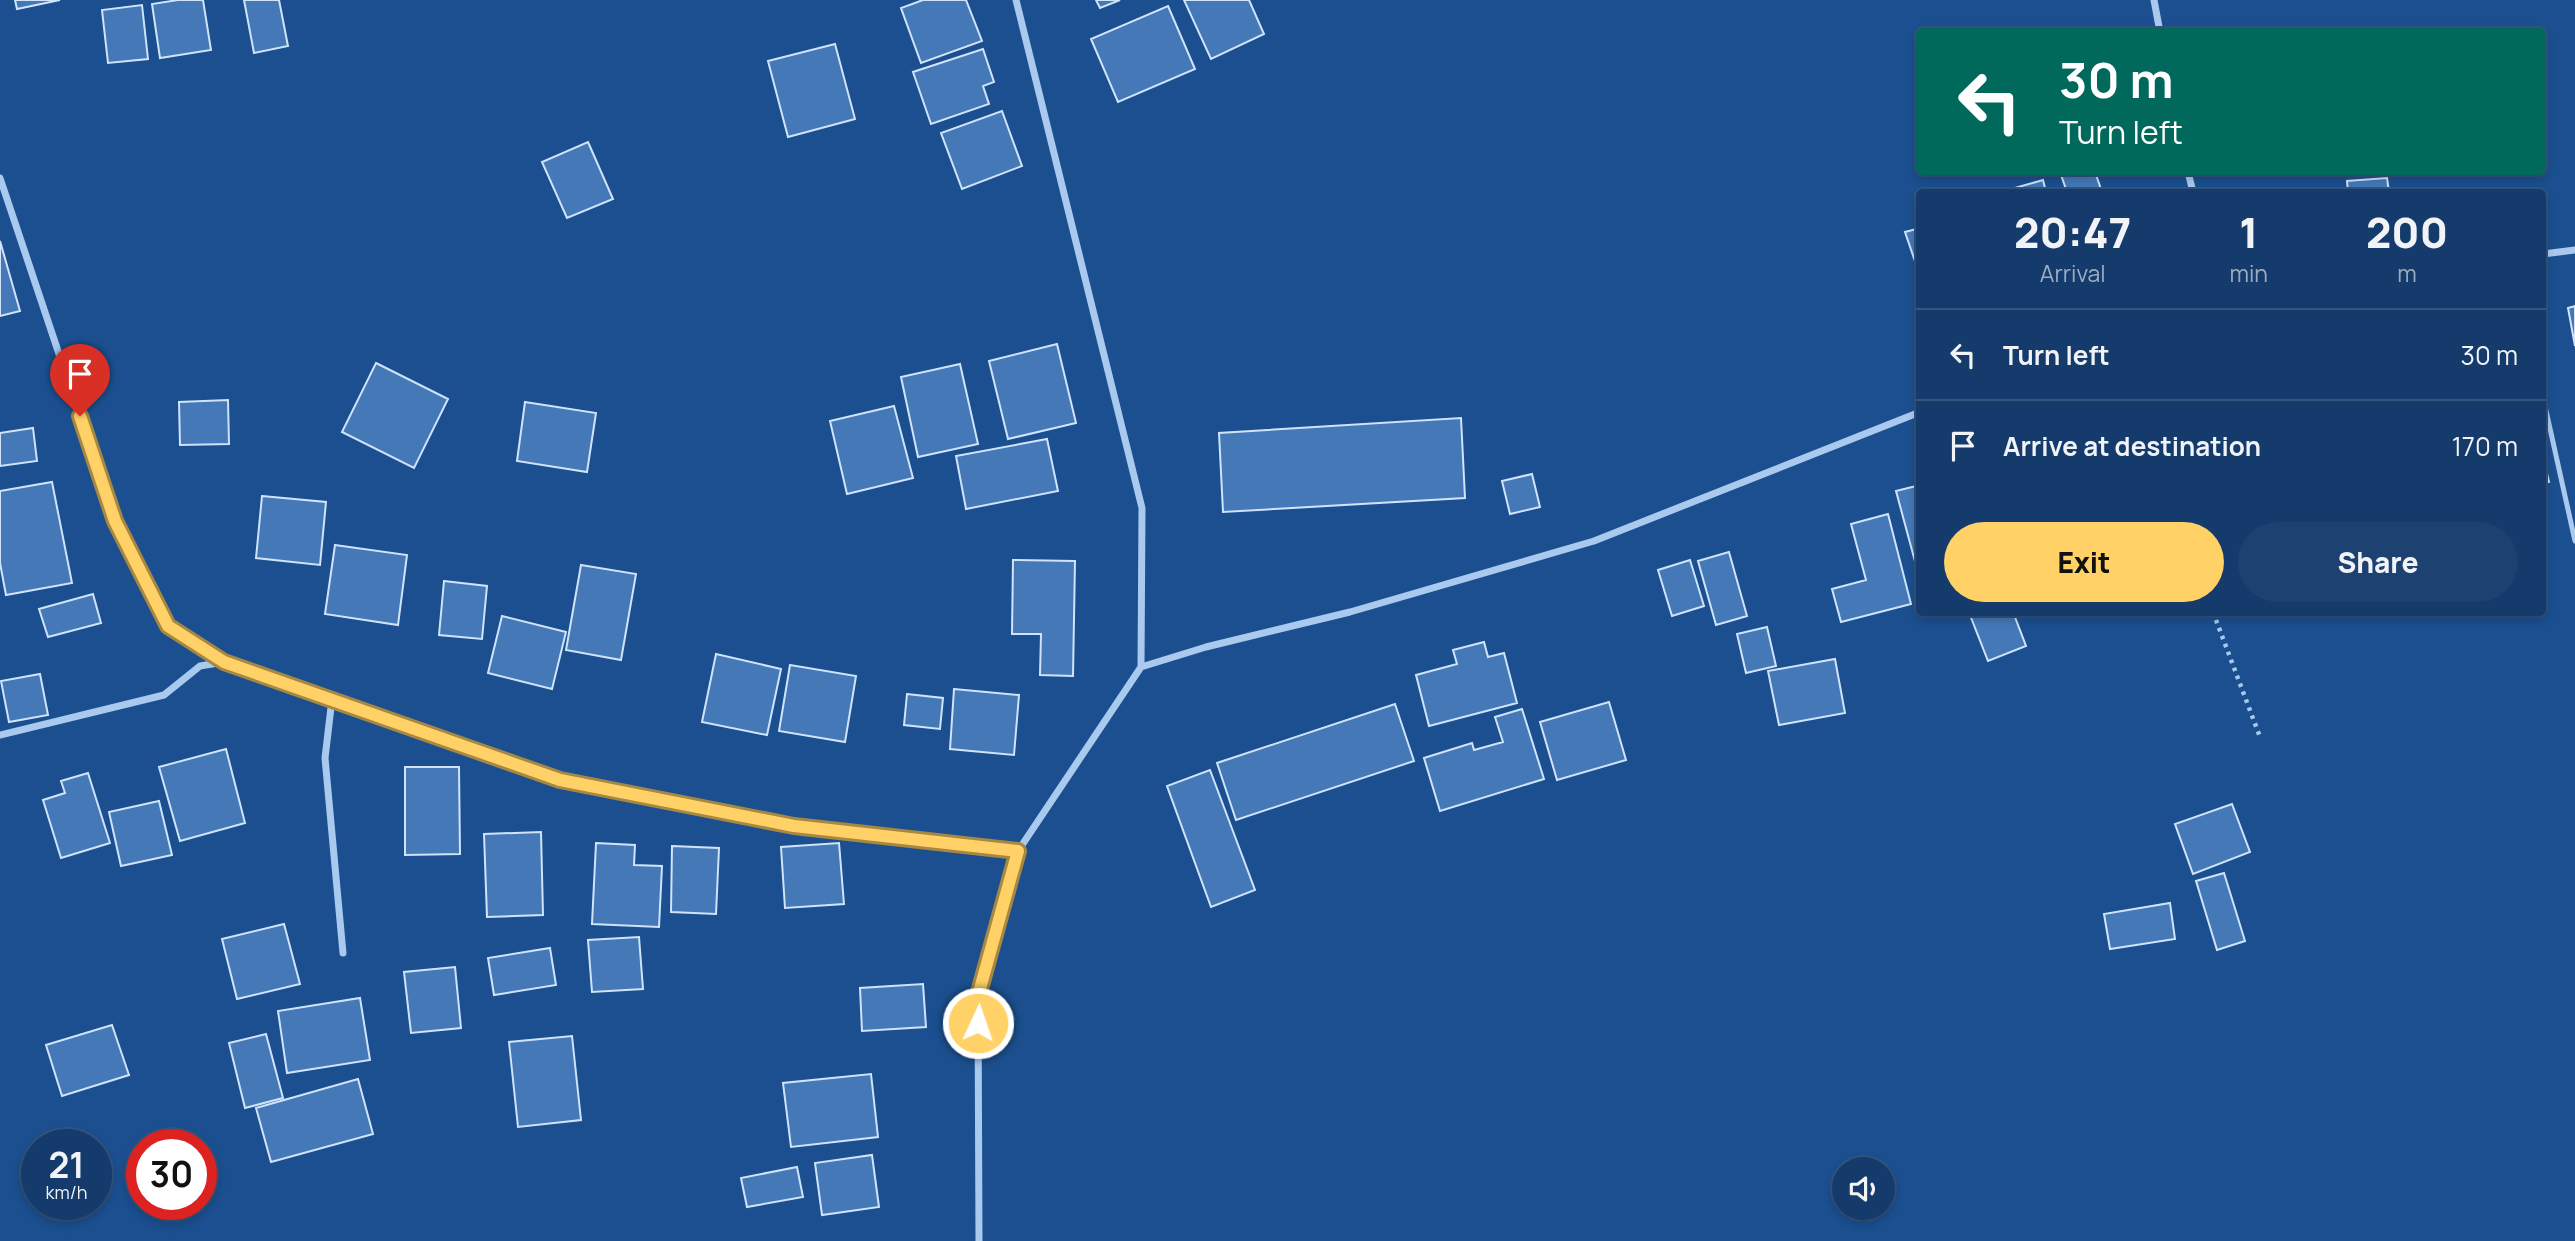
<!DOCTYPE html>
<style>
body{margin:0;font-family:Manrope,sans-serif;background:#1d4271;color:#f1f3f6;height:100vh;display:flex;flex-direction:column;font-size:26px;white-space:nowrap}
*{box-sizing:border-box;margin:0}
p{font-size:23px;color:#9dadc1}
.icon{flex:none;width:38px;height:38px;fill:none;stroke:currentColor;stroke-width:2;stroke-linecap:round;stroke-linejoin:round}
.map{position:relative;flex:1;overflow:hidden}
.panel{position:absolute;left:1916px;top:189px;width:630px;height:427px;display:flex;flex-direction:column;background:#143b6b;border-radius:7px;box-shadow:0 4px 10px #0003,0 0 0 2px #33557e}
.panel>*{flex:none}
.top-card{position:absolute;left:1916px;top:28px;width:630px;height:147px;border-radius:7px;box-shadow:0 4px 10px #0003,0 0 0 2px #33557e;background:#00695c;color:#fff;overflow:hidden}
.fabs{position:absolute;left:1832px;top:1157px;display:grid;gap:14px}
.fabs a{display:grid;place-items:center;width:63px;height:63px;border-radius:50%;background:#143b6b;box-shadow:0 4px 10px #0003,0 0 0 2px #33557e;font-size:35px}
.speed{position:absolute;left:21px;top:1129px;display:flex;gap:14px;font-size:35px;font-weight:700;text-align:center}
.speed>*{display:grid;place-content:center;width:91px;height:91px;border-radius:50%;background:#143b6b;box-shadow:0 4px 10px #0003,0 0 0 2px #33557e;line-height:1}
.speed small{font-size:18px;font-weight:400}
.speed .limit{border:10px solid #d22;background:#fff;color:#111}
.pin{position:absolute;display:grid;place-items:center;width:60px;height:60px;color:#fff;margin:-72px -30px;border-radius:50% 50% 50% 0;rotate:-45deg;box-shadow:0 0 7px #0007}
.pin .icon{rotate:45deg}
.me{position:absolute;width:77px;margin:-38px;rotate:3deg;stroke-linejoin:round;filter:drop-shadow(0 0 5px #0008)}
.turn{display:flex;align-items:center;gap:24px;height:147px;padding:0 28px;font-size:32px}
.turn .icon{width:91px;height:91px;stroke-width:2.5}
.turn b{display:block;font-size:49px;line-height:60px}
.eta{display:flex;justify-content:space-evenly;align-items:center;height:119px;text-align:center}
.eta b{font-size:42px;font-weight:800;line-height:49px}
.action{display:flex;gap:14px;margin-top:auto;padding:14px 28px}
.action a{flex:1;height:80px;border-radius:42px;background:#ffd166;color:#111;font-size:28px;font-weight:800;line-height:80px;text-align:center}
.action a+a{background:#1d4271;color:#f1f3f6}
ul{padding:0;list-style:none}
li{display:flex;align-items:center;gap:21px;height:91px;padding:0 28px;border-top:2px solid #33557e}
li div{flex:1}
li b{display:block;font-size:26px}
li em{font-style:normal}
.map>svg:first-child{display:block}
</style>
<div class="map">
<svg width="2575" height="1241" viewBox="0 0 2575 1241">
<rect width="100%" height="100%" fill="#1b4f8f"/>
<path fill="#4478b7" stroke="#cfe3fa" stroke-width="2" d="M15,0H60L17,9Z
M178,0H203L211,50L160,58L152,4Z
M244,0H279L288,46L254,53Z
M923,0H966L982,41L921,63L901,8Z
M1096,0H1120L1100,8Z
M1184,0H1249L1264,34L1211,59Z
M142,5L148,59L108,63L102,10Z
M1168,6L1195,69L1118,102L1091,39Z
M835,44L855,119L788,137L768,61Z
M983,49L994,82L983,86L989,104L931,124L913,72Z
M1002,111L1022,166L962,189L941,133Z
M588,142L613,199L567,218L542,162Z
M2060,172H2095L2102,192H2067Z
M2387,178L2389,192H2348L2347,181Z
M2043,180L2046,192H2001Z
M1920,228V276L1905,232Z
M0,241L20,311L0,316Z
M2575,306V346L2568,308Z
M1057,344L1076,423L1008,439L989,361Z
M376,363L448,399L414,468L342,432Z
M960,364L978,444L918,457L901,377Z
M228,400L229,444L180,445L179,402Z
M525,402L596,413L587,472L517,461Z
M894,406L913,478L847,494L830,421Z
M1461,418L1465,498L1223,512L1219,433Z
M33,428L37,461L0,466V433Z
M1047,439L1058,491L966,509L956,456Z
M2543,456L2549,482L2543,483Z
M1532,474L1540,507L1510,514L1502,481Z
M52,482L72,583L6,595L0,563V491Z
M1920,485V580L1896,491Z
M262,496L326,502L320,565L256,558Z
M1888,514L1911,604L1841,622L1832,589L1866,580L1851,524Z
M335,545L407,555L398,625L325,614Z
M1729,552L1747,616L1716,625L1698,561Z
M1013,560L1075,561L1073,676L1040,675L1041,634H1012Z
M1690,560L1704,606L1672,616L1658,570Z
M581,565L636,574L621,660L566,650Z
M444,581L487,586L482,639L439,635Z
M93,594L101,623L48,637L39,609Z
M1977,612H2013L2026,646L1988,661L1970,615Z
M502,616L566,632L552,689L488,673Z
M1767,627L1776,666L1746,673L1737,634Z
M1484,642L1488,657L1504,653L1517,703L1429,726L1416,675L1457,664L1453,650Z
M716,654L781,669L767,735L702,722Z
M1835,659L1845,713L1779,725L1768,671Z
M790,665L856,676L845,742L779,731Z
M40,674L48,715L9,722L1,681Z
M954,689L1019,695L1014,755L950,749Z
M907,694L943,698L940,729L904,725Z
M1609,702L1626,760L1557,780L1540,722Z
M1395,704L1414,761L1236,820L1217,763Z
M1522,709L1544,779L1440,811L1424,758L1472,743L1474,750L1503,742L1495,717Z
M226,749L245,823L180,841L159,767Z
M405,767H459L460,854L405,855Z
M1210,770L1255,890L1211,907L1167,786Z
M88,773L110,843L61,858L43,800L65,793L61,781Z
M159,801L172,855L121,866L109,812Z
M2232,804L2250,852L2193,874L2175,824Z
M541,832L543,915L487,917L484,834Z
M596,843L635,845L634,865L662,866L659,927L592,924Z
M839,843L844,904L785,908L781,847Z
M672,846L719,848L716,914L671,912Z
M2224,873L2245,941L2217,950L2196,881Z
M2170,903L2175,939L2110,949L2104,914Z
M284,924L300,984L237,999L222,939Z
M639,937L643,989L592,992L588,940Z
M550,948L556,985L494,995L488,958Z
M455,967L461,1028L411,1033L404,972Z
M923,984L926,1027L862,1031L860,988Z
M360,998L370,1060L287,1073L278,1011Z
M112,1025L129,1075L62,1096L46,1045Z
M266,1034L283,1098L245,1108L229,1043Z
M572,1036L581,1120L518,1127L509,1042Z
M871,1074L878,1137L791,1147L783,1083Z
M358,1079L373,1134L271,1162L256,1108Z
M872,1155L879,1207L822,1215L815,1163Z
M797,1167L803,1197L747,1207L741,1178Z"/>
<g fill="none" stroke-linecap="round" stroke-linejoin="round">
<path stroke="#a9c9ee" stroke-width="4.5" stroke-dasharray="3.5 5" stroke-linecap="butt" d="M2213,612L2260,737"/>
<path stroke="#a9c9ee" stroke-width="5" d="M2543,397L2575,541"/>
<path stroke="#a9c9ee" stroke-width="7" d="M1016,0L1142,508L1141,667
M2154,0L2160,32
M2188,172L2193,192
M0,178L115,521L168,626L224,662L560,780L794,826L1018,851
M2543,254L2575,250
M332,699L325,758L343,953
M0,735L164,695L200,666L224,662
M979,1241L978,996L1018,851L1141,667L1206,647L1350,612L1594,541L1920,412"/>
</g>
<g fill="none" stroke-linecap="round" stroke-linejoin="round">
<g stroke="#a68842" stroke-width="18">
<path id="route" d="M80,416L115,521L168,626L224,662L560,780L794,826L1018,851L978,996V1023"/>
</g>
<use href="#route" stroke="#ffd166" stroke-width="12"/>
</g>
</svg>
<div class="fabs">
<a><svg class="icon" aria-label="sound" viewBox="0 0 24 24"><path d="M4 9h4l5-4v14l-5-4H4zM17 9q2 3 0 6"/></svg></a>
</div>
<div class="speed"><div>21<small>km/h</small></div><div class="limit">30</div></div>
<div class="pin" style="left:80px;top:416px;background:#d93025"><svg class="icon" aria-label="arrive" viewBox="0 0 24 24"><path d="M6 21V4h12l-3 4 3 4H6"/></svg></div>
<svg class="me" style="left:978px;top:1023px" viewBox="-20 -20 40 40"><circle r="17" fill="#ffd166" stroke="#fff" stroke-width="3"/><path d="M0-11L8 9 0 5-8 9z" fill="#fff"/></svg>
<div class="top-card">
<div class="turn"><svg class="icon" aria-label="left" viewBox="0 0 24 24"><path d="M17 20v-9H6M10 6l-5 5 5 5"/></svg><div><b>30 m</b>Turn left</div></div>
</div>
<section class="panel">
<div class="eta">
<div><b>20:47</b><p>Arrival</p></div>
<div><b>1</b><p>min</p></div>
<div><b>200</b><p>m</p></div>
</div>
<ul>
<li><svg class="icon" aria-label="left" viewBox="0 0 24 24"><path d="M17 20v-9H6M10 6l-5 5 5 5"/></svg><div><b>Turn left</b></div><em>30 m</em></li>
<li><svg class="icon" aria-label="arrive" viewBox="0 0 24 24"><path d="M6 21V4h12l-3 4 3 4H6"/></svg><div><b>Arrive at destination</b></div><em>170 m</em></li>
</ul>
<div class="action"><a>Exit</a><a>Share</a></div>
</section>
</div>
